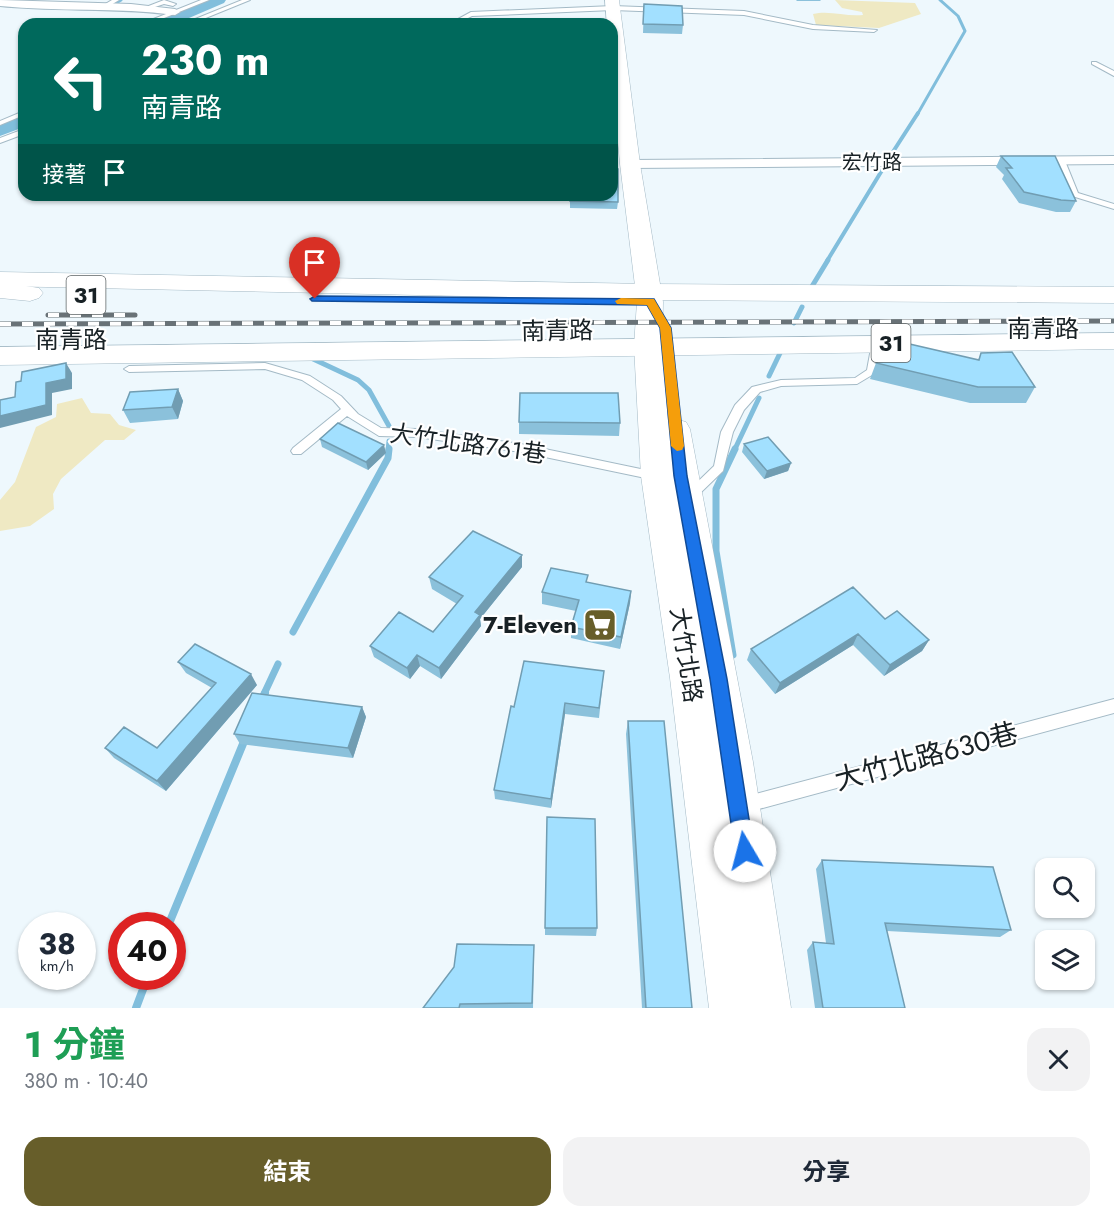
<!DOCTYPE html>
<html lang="zh-TW">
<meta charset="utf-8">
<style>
body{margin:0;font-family:Jost,"Noto Sans TC",sans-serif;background:#f2f2f3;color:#1f2937;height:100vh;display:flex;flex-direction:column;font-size:22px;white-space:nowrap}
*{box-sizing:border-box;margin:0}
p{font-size:20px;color:#747a83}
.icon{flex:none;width:33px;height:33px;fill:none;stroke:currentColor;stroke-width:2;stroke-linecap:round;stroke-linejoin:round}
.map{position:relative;height:1008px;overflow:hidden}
.details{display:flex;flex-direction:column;background:#fff;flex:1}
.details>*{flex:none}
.banner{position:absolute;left:18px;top:18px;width:600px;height:183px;border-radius:18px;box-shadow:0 2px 4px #0004;background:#00695c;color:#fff;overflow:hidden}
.fabs{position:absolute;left:1035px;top:858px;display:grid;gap:12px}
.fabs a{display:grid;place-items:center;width:60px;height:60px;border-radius:12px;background:#fff;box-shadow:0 2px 4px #0004;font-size:30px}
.speed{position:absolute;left:18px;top:912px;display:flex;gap:12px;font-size:30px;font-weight:700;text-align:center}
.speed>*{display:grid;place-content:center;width:78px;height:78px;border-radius:50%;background:#fff;box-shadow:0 2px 4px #0004;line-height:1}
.speed small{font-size:15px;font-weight:400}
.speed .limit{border:9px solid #d22;background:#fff;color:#111}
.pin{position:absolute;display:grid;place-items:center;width:51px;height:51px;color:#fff;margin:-62px -26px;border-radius:50% 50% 50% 0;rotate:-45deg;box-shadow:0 0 6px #0007}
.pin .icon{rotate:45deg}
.me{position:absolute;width:66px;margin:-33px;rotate:352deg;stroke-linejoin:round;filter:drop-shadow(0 0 4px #0008)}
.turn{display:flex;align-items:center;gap:21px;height:126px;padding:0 24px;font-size:27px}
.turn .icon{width:78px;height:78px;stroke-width:2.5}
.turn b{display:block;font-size:42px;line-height:51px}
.then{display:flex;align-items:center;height:57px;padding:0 24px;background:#0003;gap:12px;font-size:22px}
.round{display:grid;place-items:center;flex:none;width:63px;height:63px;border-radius:18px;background:#f2f2f3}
.headline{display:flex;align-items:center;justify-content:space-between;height:102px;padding:0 24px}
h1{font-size:36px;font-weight:700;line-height:45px;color:#1e9e55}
.button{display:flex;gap:12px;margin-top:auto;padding:12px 24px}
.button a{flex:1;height:69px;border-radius:18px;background:#675e2a;color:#fff;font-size:24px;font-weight:700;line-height:69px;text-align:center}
.button a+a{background:#f2f2f3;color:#1f2937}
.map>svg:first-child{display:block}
</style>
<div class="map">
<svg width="1114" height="1008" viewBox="0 0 1114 1008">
<rect width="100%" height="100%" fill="#eef8fd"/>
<path fill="#efe9c3" d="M835,0L915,3L921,14L879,28L816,25L813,14C830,10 846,17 863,15L862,12L842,8Z
M82,398L91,413L110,414L119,425L136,430L124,440H105L61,479L53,494L54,509L30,526L0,531V500L15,482L36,427L56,417L57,404Z"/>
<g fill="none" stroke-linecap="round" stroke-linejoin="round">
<path stroke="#81bedc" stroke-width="3" d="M113,5L121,0
M917,115L965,31L958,16L940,0"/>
<path stroke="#81bedc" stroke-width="4" d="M889,158L918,113
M827,261L884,167"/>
<path stroke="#81bedc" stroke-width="5" d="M811,288L828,260
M794,323L802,307
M311,358L358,380L369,390L389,426
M769,376L782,349
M388,451L389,441
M734,451L759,398"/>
<path stroke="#81bedc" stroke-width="7" d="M293,632L388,458L389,449
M733,655L716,551V489L735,449
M264,694L278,664"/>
<path stroke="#81bedc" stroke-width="8" d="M261,702L265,693
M168,926L245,739
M136,1008L148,976"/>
<path fill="#81bedc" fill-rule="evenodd" d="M204,0H226L224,3L175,24H153L155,20Z
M24,114V127L0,136V122Z"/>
<g stroke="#a4bac6" stroke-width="2">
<path id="lane" d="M112,0H119L106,8H102V6Z
M164,0L176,4L173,6L164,4L149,9L146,7Z
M201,0H209L149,24H141Z
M242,0H250L191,24H183Z
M613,6L744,11L813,25L877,30L874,32L813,29L744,15L613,10L472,16L456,24H449L471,12Z
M1092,62H1096L1114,71V76L1092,64Z
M24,111V115L0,125V121Z
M24,129V134L0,143V138Z
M1058,159L1065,161L1078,193L1114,204V209L1072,196L1057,161Z
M877,340L882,343L877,372L857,384L781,386L760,392L744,410L733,432L723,471L693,500H685L683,497L685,494L714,466L721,432L735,405L752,387L781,380L855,378L867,370L872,343Z
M265,363L310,376L341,396L358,414L381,428L417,429L521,444L655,472L661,476L655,480L521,452L417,437L379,436L347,416L301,454H293L291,451L293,448L341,409L333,400L302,380L265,369L129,372L124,369L129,366Z
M1114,699V713L744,813L738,811L736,805L738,799L744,797Z"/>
</g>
<g stroke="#a4bac6" stroke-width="2">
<path id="street" d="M0,0L131,4L175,9L180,12L175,15C117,7 58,12 0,6Z
M1114,156V164L630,168L623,164L630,160Z"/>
</g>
<g stroke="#a4bac6" stroke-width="1">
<path id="secondary" d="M605,0H619L640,164L663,302L662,346L668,421L675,419L686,422L690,429L753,762L791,1008H709L670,678L641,476L634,346L637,302L620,164L612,79V24H607Z"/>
</g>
<g stroke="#a4bac6" stroke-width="1">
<path id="primary" d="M0,272L649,284L1114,287V303L649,300L0,286Z
M1114,333V349L0,365V347Z"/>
</g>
<g stroke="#a4bac6" stroke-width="1">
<path id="highway" d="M0,282L39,288L43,293L39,298L30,301L0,298Z"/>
</g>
<use href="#lane" fill="#fff" fill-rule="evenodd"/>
<use href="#street" fill="#fff" fill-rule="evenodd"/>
<use href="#secondary" fill="#fff" fill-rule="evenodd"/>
<use href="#primary" fill="#fff" fill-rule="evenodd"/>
<use href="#highway" fill="#fff" fill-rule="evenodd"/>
<g stroke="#697277" stroke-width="5">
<path id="rail" d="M48,315H135
M0,324L1114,321"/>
</g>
<use href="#rail" stroke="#fff" stroke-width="4" stroke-dasharray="11" stroke-linecap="butt"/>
</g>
<path fill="#8bc1db" d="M796,0H821L820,1H797Z
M644,4L683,25L682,34L643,33Z
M1001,156L1076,201L1070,212H1056L1019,203L1002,179L1004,175L996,167Z
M570,195L618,202L617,209L570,208Z
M888,339L978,360L981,353L1035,387L1026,403H970L870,379L876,363L882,359Z
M178,389L183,401L178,419L130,423L123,410Z
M519,422L620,423L619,436L519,434Z
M320,439L386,453L368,470L322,447Z
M744,444L791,463L788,471L764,479L742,452Z
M522,567L480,619L481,626L441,679L420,666L410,679L374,657L370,646L433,632L457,604L432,589L429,577Z
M588,583L631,591L630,603L620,649L571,638V627L576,611L542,604V592Z
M885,619L929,640L922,651L884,676L853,645L775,694L747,660L751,649Z
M178,662L257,685L166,791L114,758L105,748H157L212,688L186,673Z
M604,671L599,718L565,714L551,808L495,799L494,790L514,707Z
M362,707L366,717L353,758L240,744L234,734Z
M628,721L692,1008H642L626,734Z
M822,860L1011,930L1000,937L887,931L905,1008H815L807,950L813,942L826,943L816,869Z
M545,928H597L596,936L545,935Z
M534,945V954L533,1008H423Z"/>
<path fill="#719db2" d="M66,363L72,373V389L52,393V415L0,428V416L46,383Z
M178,389L183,401L178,419L172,407Z
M384,445L386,453L368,470L366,462Z
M791,463L788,471L764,479L767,471Z
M522,555V567L480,619L481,626L441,679L439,668L475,612Z
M631,591L630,603L620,649L621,637Z
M858,634L853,645L775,694L780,683Z
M929,640L922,651L884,676L890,665Z
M417,655L420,666L410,679L407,668Z
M251,674L257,685L166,791L157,781Z
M565,703V714L551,808V799Z
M362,707L366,717L353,758L348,748Z"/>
<path fill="#a2e0ff" stroke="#719db2" stroke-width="1.5" d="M644,4L682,6L683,25L643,24Z
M1001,156H1055L1076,201L1061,200L1024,192L1006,168H1012Z
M612,169H618V202L570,201V195H612Z
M888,339L979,360L981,353L1012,352L1035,387H978L876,363L885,356Z
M66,363V379L46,383V405L0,416V400L15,397L16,382L21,381L22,372Z
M178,389L172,407L123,410L130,392Z
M520,393H618L620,423L519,422Z
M338,423L384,445L366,462L320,439Z
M768,437L791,463L767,471L744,444Z
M473,531L522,555L475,612L480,615L439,668L417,655L407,668L370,646L399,612L433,632L463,596L429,577Z
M551,568L588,575L586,582L631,591L621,637L571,627L579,600L542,592Z
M853,587L885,619L897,611L929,640L890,665L858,634L780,683L751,649Z
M195,644L251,674L157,781L105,748L124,727L157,748L216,683L178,662Z
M524,661L604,671L599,708L565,703L551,799L494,790L511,706L514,707Z
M252,693L362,707L348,748L234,734Z
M628,721H664L692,1008H646Z
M547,817L595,819L597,928H545Z
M822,860L993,867L1011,930L885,923L905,1008H823L813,942L834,944Z
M457,944L534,945L532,1003L460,1004L459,1008H423L454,967Z"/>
<path fill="#1a73e8" stroke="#114b97" stroke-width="1.5" d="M315,296L654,299L671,328L687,476L727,679L754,851L751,858L745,861L738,858L735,851L710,679L674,476L660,328L647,305L312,301L310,299Z"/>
<path fill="#f59e0b" d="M621,298L654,299L671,328L684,446L682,450L677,451L671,446L660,328L647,305L617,304L615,301Z"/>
<defs>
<g id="supermarket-square" transform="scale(1.725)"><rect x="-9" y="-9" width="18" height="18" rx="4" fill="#675e2a" stroke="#fff"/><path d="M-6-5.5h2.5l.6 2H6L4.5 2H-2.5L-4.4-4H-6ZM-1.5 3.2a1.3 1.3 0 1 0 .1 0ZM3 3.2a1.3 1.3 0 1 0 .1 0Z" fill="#fff"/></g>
</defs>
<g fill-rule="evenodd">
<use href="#supermarket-square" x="600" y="625"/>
</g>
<g text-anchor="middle" stroke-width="4.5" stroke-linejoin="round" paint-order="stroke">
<g font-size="20" fill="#182125" stroke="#fff">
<text x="872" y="169">宏竹路</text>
</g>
<g fill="#fff" stroke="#5d6466" stroke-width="1.5">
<rect x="66.5" y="276" width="39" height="38" rx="4.5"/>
<rect x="871.5" y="324" width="39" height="38" rx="4.5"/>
</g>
<g font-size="22" font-weight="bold" fill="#182125">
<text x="86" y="303">31</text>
<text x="891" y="351">31</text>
</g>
<g font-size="24" fill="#182125" stroke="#fff">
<text x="1043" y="337">南青路</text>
<text transform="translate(557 331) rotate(-1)" y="8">南青路</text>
<text x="71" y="348">南青路</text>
<text transform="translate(468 444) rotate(8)" y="8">大竹北路761巷</text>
<text transform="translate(686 655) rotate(81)" y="8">大竹北路</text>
</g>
<g font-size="24" font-weight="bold" fill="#182125" stroke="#fff" text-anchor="end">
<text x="577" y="633">7-Eleven</text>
</g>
<g font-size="28" fill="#182125" stroke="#fff">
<text transform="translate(926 756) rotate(-15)" y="10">大竹北路630巷</text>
</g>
</g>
</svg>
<div class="fabs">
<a><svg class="icon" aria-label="search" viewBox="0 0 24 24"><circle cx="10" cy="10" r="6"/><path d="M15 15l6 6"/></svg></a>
<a><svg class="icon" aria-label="layers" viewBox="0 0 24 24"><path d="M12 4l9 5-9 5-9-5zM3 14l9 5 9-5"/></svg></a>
</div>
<div class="speed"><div>38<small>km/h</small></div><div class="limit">40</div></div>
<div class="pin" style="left:315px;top:299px;background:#d93025"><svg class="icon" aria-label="arrive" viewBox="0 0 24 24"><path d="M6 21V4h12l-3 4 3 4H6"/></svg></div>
<svg class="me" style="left:745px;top:851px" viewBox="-20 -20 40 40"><circle r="19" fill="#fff"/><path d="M0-13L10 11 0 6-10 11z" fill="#1a73e8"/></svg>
<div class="banner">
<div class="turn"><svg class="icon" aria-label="left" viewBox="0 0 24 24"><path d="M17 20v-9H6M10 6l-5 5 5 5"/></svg><div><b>230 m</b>南青路</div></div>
<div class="then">接著<svg class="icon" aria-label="arrive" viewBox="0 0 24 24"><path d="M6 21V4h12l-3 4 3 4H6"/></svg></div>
</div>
</div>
<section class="details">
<div class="headline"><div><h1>1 分鐘</h1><p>380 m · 10:40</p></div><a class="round"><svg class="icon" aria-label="close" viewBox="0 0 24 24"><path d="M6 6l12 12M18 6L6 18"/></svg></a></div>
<div class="button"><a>結束</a><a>分享</a></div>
</section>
